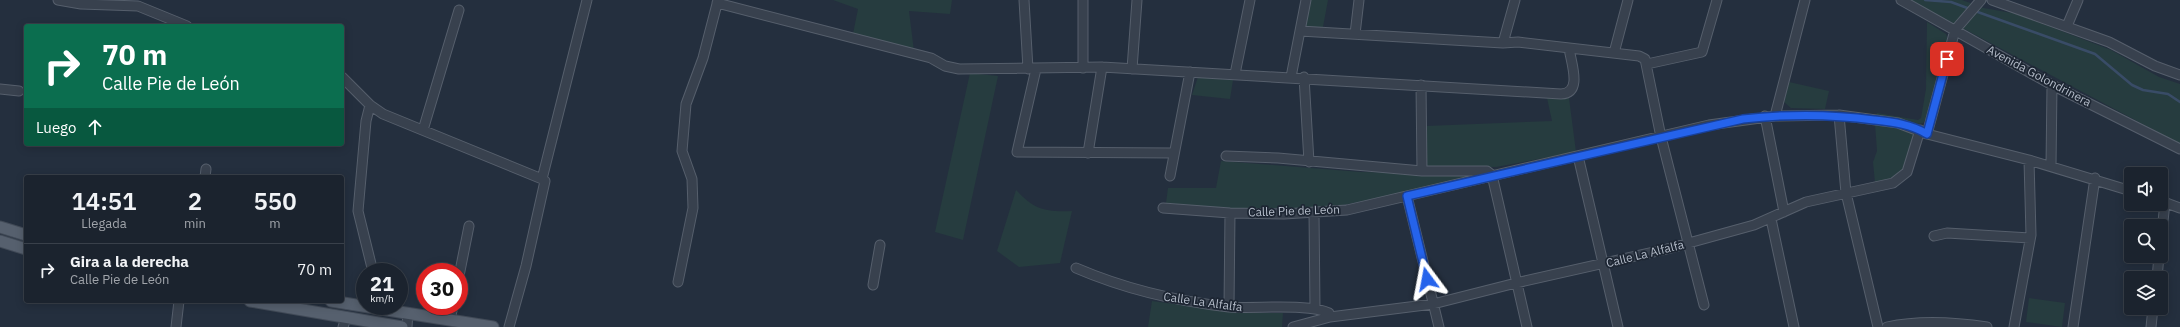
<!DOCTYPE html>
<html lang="es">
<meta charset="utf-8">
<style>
body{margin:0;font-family:"IBM Plex Sans",sans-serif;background:#242b36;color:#f1f3f6;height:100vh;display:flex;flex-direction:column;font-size:15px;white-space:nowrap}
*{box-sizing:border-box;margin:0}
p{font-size:13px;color:#a0a4aa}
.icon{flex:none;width:22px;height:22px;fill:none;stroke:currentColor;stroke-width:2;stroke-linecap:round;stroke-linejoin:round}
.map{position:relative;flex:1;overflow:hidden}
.sheet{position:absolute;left:24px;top:175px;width:320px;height:128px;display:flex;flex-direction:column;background:#1b232e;border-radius:4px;box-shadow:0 2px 10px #0003,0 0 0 1px #39404a}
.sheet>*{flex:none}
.top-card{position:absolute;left:24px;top:24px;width:320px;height:122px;border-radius:4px;box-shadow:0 2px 10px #0003,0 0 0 1px #39404a;background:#0b6e4f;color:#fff;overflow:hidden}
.fabs{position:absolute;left:2124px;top:167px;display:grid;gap:8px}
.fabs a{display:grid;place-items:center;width:44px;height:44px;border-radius:4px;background:#1b232e;box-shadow:0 2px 10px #0003,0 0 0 1px #39404a;font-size:20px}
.speed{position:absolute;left:356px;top:263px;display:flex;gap:8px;font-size:20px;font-weight:700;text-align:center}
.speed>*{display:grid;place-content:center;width:52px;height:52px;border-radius:50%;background:#1b232e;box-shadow:0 2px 10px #0003,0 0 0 1px #39404a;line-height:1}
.speed small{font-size:10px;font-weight:400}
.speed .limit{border:6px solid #d22;background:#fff;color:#111}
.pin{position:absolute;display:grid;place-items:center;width:34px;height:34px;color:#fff;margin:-17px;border-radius:8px;box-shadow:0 2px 6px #0006}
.me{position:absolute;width:44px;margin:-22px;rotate:347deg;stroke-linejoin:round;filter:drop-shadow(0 0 3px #0008)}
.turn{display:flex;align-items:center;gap:14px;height:84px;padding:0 12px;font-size:18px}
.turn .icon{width:52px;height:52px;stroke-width:2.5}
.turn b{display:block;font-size:28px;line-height:34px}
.then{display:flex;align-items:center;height:38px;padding:0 12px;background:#0003;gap:8px;font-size:15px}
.eta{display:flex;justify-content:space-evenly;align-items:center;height:68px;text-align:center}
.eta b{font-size:24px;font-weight:600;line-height:28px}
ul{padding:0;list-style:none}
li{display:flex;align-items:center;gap:12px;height:52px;padding:0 12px;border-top:1px solid #39404a}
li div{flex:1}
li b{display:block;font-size:15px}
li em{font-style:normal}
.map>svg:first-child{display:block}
</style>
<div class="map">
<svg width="2180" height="327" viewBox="0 0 2180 327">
<rect width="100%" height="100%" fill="#242f3e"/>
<path fill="#263c3f" d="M833,0H952L950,14L909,11L914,51L853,34L858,9Z
M1311,0H1328L1323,27H1305Z
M1910,0H1962L1984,8L2017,14L2111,50L2159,77L2180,84V144Z
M1927,22L1946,34L1948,40L1928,116L1923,123L1917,124L1876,116L1877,113L1918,120L1921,118L1926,89Z
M970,73L998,76L963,240L935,232Z
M1198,77L1233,80L1230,99L1192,95Z
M1789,82L1829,91L1825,109L1791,108L1784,102Z
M1547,98H1569L1576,152L1496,167L1427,166L1426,126L1552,121Z
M1875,124L1893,126L1913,131L1915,135L1905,171L1897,178L1875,183L1873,162L1877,151Z
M1221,161L1361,172L1481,174L1418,190L1343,205L1307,208H1224L1166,203L1168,188H1216Z
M1016,190C1035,210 1045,212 1072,211L1060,263L1019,267L997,251Z
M2029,298L2065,303L2062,327L2026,322Z
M1152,301L1239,313H1283L1282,327H1148Z"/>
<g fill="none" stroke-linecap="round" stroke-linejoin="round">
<path stroke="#394c67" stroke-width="2.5" d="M1925,0L1951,2L1970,9
M1975,11L2095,54L2132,85L2143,90L2168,94L2180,102"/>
<g stroke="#565f6c" stroke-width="11">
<path id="minor" d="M58,0L81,4L138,6L187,26
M1024,0L1028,69
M1901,0L2052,85L2180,149
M1992,0L2109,42L2155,66L2180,75
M717,3L931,58L945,66L959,69L1102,67L1561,94C1583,93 1571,63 1569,48
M2067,26L2078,0
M1300,31L1503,43L1518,42L1639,56L1645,59L1661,137L1704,305
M1355,34L1359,0
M1503,43L1515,0
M1614,53L1628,0
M1647,64L1702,52L1717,0
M1083,68V0
M1036,69L1017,152L1174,153
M1132,69L1137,0
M1235,74L1250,0
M342,77L370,105L383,114L542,179L587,0
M1291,77L1306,0
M1304,77L1309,162
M1421,85L1422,171
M0,89L19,91
M370,105L366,121L358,211L373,272
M1839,115L1846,193L1878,327
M1765,116L1784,212
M1775,116L1805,0
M423,130L459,10
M1927,134L1955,30L1981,0
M1088,153L1102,67
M1226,156L1278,158L1422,171H1487L1492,175L1527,327
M1578,156L1618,327
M2051,166L2052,85
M1170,176L1190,72
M205,177L206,169
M1407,196L1439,327
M2161,201L2180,208
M1163,208L1230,213L1284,214L1347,210L1709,125L1775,116L1839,115L1898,123L1927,134L2029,160L2131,191
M1314,213L1315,308
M1771,219L1794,327
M1934,236L1947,233L2030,238
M2161,241L2165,202
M1076,268C1127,290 1175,301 1229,307C1255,309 1309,303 1329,313L1330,317
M459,276L469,226
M2157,278L2159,256
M678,282L693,208L692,179L682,151L686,104L703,58L718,0
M873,285L880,245
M1229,307L1230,213
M450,320L453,306
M176,327L179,301
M343,327L346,318
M407,327L408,313
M509,327L526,266L545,181
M1293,327L1330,317L1433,304L1516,283L1667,249L1754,225L1806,202L1893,183L1907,172L1920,130
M1887,327C1919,320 1954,322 1987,327
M2014,327L2031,235L2029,160
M2073,327L2095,178
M2151,327L2153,308"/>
</g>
<g stroke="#414a57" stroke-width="13">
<path id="major" d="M0,227L26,235
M0,241L26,249
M250,301L402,327
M331,301L493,327"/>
</g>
<use href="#minor" stroke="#38414e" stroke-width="9"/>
<use href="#major" stroke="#56606e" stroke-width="11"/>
</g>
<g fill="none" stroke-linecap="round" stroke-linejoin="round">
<g stroke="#184099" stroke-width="10">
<path id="route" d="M1427,279L1407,196L1743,119C1787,114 1830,114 1874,120C1892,122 1911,124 1927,134L1947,59"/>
</g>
<use href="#route" stroke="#2563eb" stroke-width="7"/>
</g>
<g text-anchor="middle" stroke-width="3.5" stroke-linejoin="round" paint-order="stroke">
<g font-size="12" fill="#b4bcc9" stroke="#1d2633">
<text transform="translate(2039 76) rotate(28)" y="4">Avenida Golondrinera</text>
<text transform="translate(1294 211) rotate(-2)" y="4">Calle Pie de León</text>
<text transform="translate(1645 254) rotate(-14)" y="4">Calle La Alfalfa</text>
<text transform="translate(1203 302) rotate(8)" y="4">Calle La Alfalfa</text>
</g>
</g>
</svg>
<div class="fabs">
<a><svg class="icon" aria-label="sound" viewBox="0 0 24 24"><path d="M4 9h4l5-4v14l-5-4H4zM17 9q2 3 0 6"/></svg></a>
<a><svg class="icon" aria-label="search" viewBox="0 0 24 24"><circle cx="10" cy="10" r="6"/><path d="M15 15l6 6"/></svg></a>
<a><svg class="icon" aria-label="layers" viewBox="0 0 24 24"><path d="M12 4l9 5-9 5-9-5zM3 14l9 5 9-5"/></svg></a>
</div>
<div class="speed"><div>21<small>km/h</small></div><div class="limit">30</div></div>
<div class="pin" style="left:1947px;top:59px;background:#d93025"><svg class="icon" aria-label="arrive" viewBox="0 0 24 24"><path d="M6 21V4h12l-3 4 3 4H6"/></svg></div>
<svg class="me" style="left:1427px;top:279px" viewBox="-20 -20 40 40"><path d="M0-17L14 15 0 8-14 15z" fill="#2563eb" stroke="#fff" stroke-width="4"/></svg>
<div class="top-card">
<div class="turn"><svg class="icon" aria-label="right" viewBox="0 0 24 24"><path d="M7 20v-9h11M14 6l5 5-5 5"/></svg><div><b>70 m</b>Calle Pie de León</div></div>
<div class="then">Luego<svg class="icon" aria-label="ahead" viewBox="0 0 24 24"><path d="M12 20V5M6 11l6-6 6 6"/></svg></div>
</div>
<section class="sheet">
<div class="eta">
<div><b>14:51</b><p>Llegada</p></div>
<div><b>2</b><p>min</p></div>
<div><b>550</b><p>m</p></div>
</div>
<ul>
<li><svg class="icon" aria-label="right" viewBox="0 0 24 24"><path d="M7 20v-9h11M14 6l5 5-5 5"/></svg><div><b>Gira a la derecha</b><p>Calle Pie de León</p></div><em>70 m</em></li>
</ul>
</section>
</div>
